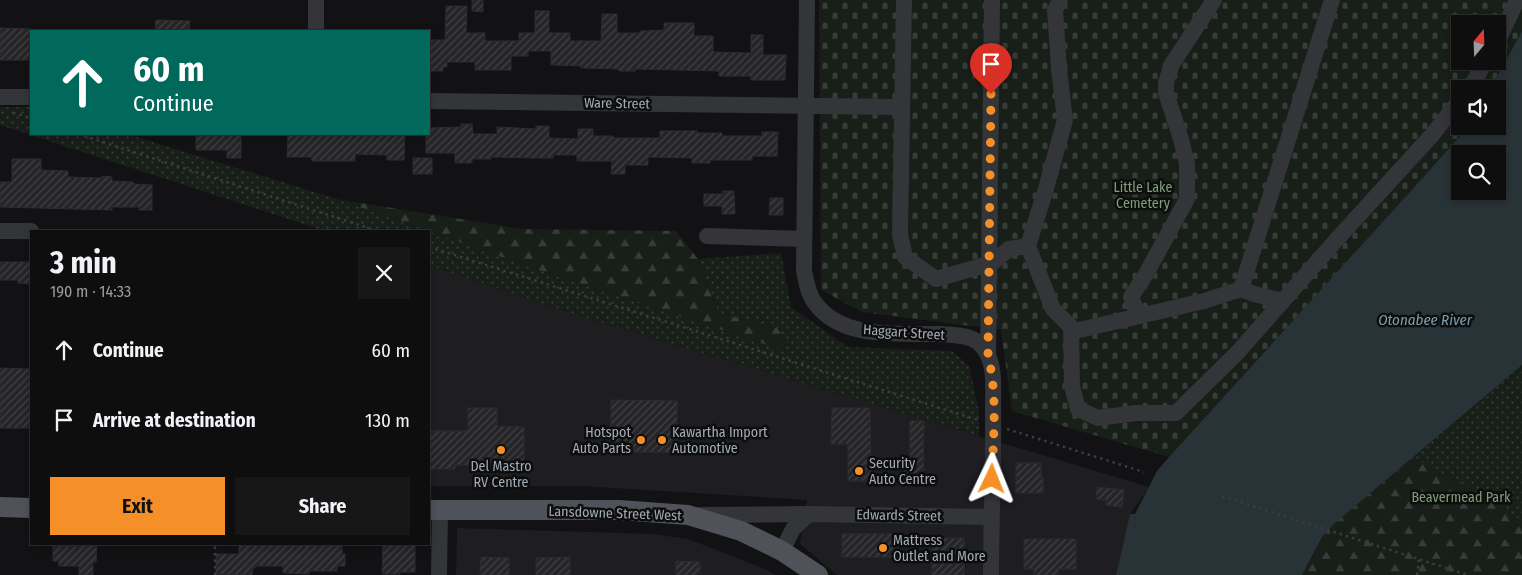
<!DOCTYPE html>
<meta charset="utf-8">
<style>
body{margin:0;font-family:"Fira Sans Condensed",sans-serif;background:#171718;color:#f1f3f6;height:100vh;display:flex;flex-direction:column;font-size:19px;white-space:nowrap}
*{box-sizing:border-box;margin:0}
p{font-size:16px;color:#9b9c9e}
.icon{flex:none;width:28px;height:28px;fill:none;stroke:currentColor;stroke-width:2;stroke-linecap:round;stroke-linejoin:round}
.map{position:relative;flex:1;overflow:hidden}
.panel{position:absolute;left:30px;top:230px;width:400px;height:315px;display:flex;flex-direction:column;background:#0e0e0f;border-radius:0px;box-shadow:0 2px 8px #0003,0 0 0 1px #2e2e2f}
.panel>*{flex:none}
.guide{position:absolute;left:30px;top:30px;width:400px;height:105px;border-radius:0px;box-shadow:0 2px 8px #0003,0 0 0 1px #2e2e2f;background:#00695c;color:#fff;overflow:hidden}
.needle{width:32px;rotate:19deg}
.buttons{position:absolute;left:1451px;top:15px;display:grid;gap:10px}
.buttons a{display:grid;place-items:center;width:55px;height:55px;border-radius:0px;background:#0e0e0f;box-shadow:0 2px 8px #0003,0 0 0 1px #2e2e2f;font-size:25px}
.pin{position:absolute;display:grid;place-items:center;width:42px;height:42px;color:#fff;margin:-51px -21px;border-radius:50% 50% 50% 0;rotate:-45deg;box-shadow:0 0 5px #0007}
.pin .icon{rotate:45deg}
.me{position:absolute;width:55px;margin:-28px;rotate:2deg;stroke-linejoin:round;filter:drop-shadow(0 0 4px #0008)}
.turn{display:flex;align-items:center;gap:18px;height:105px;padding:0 20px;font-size:22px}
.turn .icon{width:65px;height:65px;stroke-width:2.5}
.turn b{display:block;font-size:35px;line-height:42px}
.round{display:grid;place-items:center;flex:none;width:52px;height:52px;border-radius:0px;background:#171718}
.overview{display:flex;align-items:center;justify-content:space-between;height:85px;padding:0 20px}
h1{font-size:30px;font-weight:700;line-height:38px}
.primary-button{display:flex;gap:10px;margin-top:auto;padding:10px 20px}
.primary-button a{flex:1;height:58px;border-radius:0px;background:#f59028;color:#111;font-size:20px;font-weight:700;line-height:58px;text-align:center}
.primary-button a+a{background:#171718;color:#f1f3f6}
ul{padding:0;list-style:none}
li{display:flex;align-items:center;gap:15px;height:70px;padding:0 20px}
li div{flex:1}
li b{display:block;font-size:19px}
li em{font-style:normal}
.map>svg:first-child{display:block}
</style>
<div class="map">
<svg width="1522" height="575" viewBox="0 0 1522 575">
<defs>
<pattern id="grass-dots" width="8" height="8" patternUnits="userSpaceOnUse" patternTransform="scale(1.25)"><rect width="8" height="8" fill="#181e18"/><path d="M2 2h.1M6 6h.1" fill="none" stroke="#363c37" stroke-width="1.8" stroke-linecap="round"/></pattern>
<pattern id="forest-firs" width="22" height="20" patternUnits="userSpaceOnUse" patternTransform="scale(1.25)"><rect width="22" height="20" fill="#181e18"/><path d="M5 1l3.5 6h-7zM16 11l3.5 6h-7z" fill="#363c37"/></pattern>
<pattern id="cemetery-stones" width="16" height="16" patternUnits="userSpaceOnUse" patternTransform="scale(1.25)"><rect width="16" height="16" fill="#181e18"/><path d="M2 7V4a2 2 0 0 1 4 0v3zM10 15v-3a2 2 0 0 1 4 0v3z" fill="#363c37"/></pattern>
<pattern id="building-hatch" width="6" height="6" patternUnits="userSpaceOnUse" patternTransform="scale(1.25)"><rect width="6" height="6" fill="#252528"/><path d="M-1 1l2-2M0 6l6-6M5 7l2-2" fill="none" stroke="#424245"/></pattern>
</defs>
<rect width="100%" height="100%" fill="#121214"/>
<path fill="#1e1e21" d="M429,265L580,316L1149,487L1130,514L1116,575H837L800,544L807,500L580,486H429Z
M457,528L653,534L688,539L765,569L776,575H456Z"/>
<path fill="url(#grass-dots)" d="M0,107H31V134H127L337,199L536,269L786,351L780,329L719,313L698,259L781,253L791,307L848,347L952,351L969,366L979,411V436L580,316L429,265V231H325L0,125Z
M1522,365V575L1335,523Z"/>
<path fill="url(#forest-firs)" d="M337,199L522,229L676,231L698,259L719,313L780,329L786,351L536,269Z
M1413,457L1479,493L1522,521V575H1302L1322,537L1335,523Z"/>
<path fill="url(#cemetery-stones)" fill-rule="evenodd" d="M819,0H1522V31L1490,89H1460V126H1469L1418,183L1169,457L1012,411L1001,330L862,312L821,290ZM1460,24H1498V61H1460Z"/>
<path fill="#283337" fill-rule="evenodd" d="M1522,31V365L1335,523L1322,537L1302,575H1116L1130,514H1135L1157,471L1169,457L1418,183L1469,126H1498V89H1490ZM1460,154H1498V191H1460Z"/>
<path fill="url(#building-hatch)" stroke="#2c2c30" d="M472,0H483V12L472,11Z
M446,6H467L466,33H485V41H519V33H535V11H549V33H570V41H601L602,14H617V33H640V31L664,30V23H694V36H713V52L751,53V35H763V55H786L785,80H751V76H719V71L635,69V71H619V69L581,68V66L551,65V51H528V56H511V70H475V62H447V67H443V71H430V40H445Z
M156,20L190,21L189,31H155Z
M0,28L31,29V60H0Z
M461,124H472L473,134H497V127L536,129V126H549V138L578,139V129H593V136H613V138H660V131H697V133H722V136H762V132H778L777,156H752V160H710V163H692V158L648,157V165H625V174H611L612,161H577V155H553V158H533L491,157V159H472V163H455V153H426V134H429V128L461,127Z
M196,134H241V158H227V150H196Z
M288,134H405L404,160H387V155L355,154V161H312V157H287Z
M413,158H432V174H413Z
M12,159H41V170L68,171V177L102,178V176L112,177V181L133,182V184L152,185V210H139V207H112V210L0,207V182H12Z
M723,191H734L735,214H722V206H704V194H723Z
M770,198H783V215H769Z
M0,262H31V284L18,283V280H0Z
M0,368L30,369V428H0Z
M611,400L677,401V452H634L633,446H611Z
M468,408H497V426L524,427V465H455V469H429V431H468Z
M832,408H870L871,481H848V444H831Z
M910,421H924L923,482H903V470H910Z
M1016,463H1041V478H1043V493H1016Z
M1097,487L1124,490L1122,507L1106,505V500L1096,499Z
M842,534H894V557H842Z
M932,538H964V575H932Z
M1024,539H1076V569H1058V575H1034V569H1024Z
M80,544H97L96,562H93V575H79V566H59V561H53V546L80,547Z
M239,544H342V554H345V566H337V571H309V574L283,573V566H255V568H253L252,575L216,574V554H239Z
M383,544H415V572H400V574H382Z
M481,557L509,558V575H480Z
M570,557V575H536V558Z
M676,561L700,562V573H697V575H676Z"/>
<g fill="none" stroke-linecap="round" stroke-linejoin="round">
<path stroke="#393c40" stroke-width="2.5" stroke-dasharray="2.5 4" stroke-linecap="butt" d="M13,113L31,118
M78,134L378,231
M429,247L978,420
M1007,429L1144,472
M1222,496L1468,575
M215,575V544
M1417,575L1419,559"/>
<path stroke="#333539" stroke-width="16" d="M807,0L804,271C806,281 808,294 815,303C842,340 898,333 939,334C950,335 966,334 976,341C981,344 985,350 988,355C995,371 993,391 993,408C994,463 991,519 991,575
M904,0L900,234L905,257L936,279L992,263L1009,249L1028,246L1053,309L1075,331L1204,301L1241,289L1332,0
M316,31V0
M1498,41L1517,0
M1469,89L1486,61
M0,97H31
M429,101L902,107
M0,231H31
M707,236L804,239
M1028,246L1045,192L1065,120L1059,69L1055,10L1060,0
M1241,289L1254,294L1283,301
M1138,315L1131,297L1146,274L1187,199V164L1181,139L1166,93V82L1172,64L1214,0
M1071,327L1072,386L1078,409L1098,418L1136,413H1176L1238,352L1338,238L1432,135L1460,100
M988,356L992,0
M701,515L808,514L991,517
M782,551L793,529L808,514
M439,575L440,510"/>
<path stroke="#4f5258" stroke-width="20" d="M0,507L31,508
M429,510H619L688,515L741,531L782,551L818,575"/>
</g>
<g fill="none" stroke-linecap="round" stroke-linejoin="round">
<path stroke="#f59028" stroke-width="9" stroke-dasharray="0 16.2" d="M991,94L988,356C998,395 993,438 992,479"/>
</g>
<g fill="#f59028" stroke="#0d0d0e" stroke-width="2">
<circle cx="641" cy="440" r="5"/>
<circle cx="662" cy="440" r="5"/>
<circle cx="501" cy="450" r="5"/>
<circle cx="859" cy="471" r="5"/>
<circle cx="883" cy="548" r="5"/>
</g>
<g text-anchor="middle" stroke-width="5" stroke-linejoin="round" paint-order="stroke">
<g font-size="14" fill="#a3abb4" stroke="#0d0d0e">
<text transform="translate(617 103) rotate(1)" y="5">Ware Street</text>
<text transform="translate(904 332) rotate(4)" y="5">Haggart Street</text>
<text transform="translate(615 513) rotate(2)" y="5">Lansdowne Street West</text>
<text transform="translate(899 515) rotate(1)" y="5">Edwards Street</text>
</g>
<g font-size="14" fill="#7da079" stroke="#0d0d0e">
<text x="1143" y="192">Little Lake<tspan x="1143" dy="16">Cemetery</tspan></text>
<text x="1461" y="502">Beavermead Park</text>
</g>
<g font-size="14" fill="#a3abb4" stroke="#0d0d0e" text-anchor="start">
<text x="631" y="437" text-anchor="end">Hotspot<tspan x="631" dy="16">Auto Parts</tspan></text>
<text x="672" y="437">Kawartha Import<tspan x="672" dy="16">Automotive</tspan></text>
<text x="869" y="468">Security<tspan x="869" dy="16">Auto Centre</tspan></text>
<text x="501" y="471" text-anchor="middle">Del Mastro<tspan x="501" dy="16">RV Centre</tspan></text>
<text x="893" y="545">Mattress<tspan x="893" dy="16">Outlet and More</tspan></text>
</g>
<g font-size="15" font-style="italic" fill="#799fb1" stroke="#0d0d0e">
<text x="1425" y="325">Otonabee River</text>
</g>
</g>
</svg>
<div class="buttons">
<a><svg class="needle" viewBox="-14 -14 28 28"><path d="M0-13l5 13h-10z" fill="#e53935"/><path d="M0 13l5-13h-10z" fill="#9b9c9e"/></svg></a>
<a><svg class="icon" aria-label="sound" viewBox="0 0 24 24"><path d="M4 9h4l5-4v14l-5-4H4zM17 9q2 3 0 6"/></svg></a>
<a><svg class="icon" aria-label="search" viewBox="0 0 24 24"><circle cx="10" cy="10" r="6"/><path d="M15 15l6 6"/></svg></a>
</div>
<div class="pin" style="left:991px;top:94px;background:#d93025"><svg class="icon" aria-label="arrive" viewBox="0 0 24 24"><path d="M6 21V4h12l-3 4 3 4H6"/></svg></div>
<svg class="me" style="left:992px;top:479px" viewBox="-20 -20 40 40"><path d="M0-17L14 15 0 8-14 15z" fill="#f59028" stroke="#fff" stroke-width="4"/></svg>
<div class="guide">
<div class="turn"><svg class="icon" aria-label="ahead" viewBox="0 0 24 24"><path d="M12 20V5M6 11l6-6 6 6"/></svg><div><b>60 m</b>Continue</div></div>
</div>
<section class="panel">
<div class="overview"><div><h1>3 min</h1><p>190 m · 14:33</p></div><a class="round"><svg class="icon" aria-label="close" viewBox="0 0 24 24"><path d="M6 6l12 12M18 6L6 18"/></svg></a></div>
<ul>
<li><svg class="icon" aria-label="ahead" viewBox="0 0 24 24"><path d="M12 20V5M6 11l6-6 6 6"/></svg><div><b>Continue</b></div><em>60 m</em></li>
<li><svg class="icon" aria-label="arrive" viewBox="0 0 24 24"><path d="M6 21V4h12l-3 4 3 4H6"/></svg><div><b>Arrive at destination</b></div><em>130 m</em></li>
</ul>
<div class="primary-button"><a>Exit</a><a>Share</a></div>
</section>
</div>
